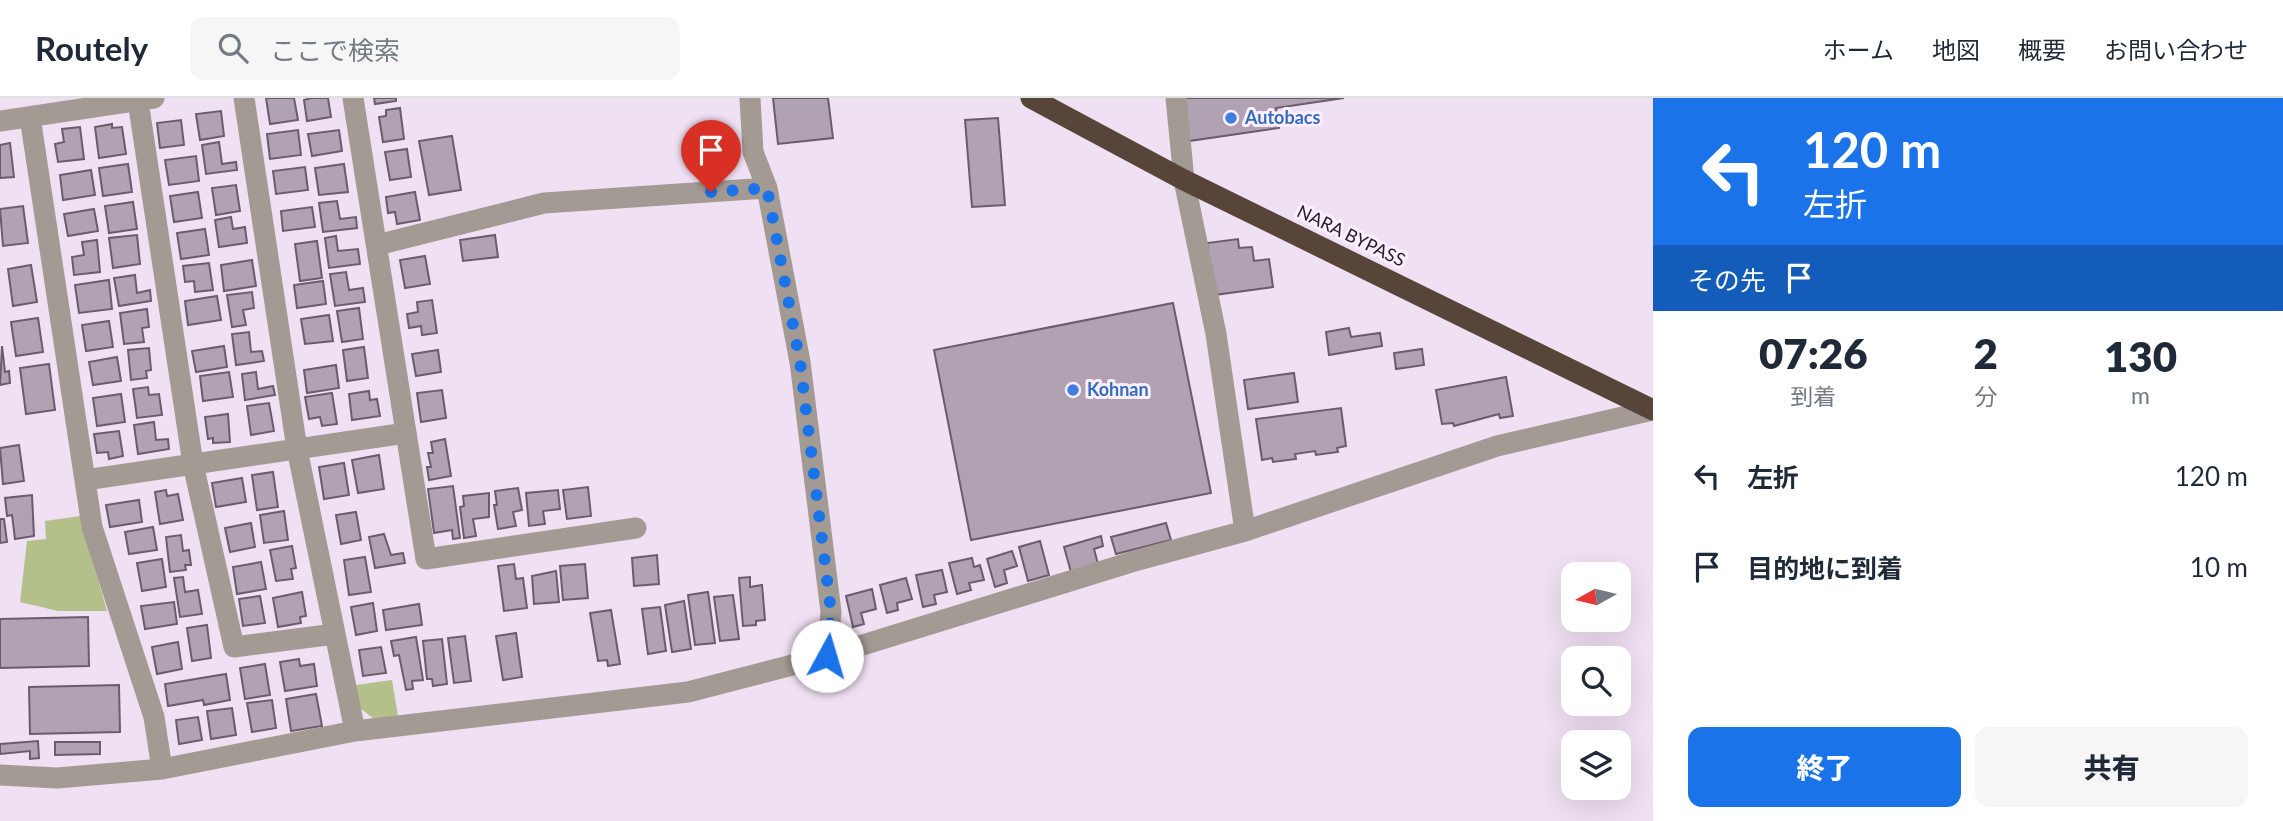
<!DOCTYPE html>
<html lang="ja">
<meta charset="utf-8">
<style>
body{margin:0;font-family:Lato,"Noto Sans JP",sans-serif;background:#f6f6f7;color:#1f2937;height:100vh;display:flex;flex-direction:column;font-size:26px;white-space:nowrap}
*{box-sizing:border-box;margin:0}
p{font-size:23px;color:#747a83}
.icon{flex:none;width:38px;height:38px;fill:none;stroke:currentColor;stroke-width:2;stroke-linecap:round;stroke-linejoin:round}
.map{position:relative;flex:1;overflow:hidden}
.sheet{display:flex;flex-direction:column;background:#fff;width:630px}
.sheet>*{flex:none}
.guide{background:#1a73e8;color:#fff;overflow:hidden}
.needle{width:46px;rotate:262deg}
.fabs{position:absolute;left:1561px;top:464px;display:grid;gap:14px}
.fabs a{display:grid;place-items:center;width:70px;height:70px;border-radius:14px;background:#fff;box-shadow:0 7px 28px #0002;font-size:35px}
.pin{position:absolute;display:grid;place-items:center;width:60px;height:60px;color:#fff;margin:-72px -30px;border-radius:50% 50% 50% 0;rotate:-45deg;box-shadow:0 0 7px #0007}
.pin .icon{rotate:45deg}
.me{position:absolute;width:77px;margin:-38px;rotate:6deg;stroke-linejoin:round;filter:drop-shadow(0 0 5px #0008)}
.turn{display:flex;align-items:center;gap:24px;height:147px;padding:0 35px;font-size:32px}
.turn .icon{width:91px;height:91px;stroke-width:2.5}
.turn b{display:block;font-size:49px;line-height:60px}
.then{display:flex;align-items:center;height:66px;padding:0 35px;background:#0003;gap:14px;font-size:26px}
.eta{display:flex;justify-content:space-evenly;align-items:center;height:119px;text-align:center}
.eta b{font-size:42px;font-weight:800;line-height:49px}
.cta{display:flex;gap:14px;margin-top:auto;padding:14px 35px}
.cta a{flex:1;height:80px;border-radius:14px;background:#1a73e8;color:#fff;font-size:28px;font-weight:800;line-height:80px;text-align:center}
.cta a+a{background:#f6f6f7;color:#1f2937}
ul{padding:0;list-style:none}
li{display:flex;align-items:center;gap:21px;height:91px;padding:0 35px}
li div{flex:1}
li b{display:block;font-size:26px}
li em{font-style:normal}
header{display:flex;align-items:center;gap:42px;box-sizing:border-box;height:98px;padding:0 35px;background:#fff;border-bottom:2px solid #e0e1e3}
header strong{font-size:33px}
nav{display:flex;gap:38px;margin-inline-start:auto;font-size:24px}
.search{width:490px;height:63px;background:#f6f6f7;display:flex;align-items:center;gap:18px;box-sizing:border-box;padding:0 24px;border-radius:14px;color:#747a83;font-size:26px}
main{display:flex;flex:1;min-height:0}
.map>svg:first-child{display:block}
</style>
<header>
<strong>Routely</strong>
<div class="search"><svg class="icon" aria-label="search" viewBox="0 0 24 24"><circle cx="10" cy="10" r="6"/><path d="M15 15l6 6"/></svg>ここで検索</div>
<nav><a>ホーム</a><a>地図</a><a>概要</a><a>お問い合わせ</a></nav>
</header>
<main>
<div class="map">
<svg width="1653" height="723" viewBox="0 0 1653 723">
<rect width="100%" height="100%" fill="#f0e0f3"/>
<path fill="#b3c08a" d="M80,418L107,513H58L20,504L27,443L46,441L45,423Z
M392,582L398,618L374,621L360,610L356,587Z"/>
<path fill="#b0a1b3" stroke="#6b5c6d" stroke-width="2" d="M266,0H294L298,22L270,26Z
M311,0H328L331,19L307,23L304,2Z
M374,0H396V3L375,6Z
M773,0H828L833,40L778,46Z
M1182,0H1344L1276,10L1279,30L1189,43Z
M400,10L404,41L383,44L379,19L386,18V12Z
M221,13L224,38L200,42L196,16Z
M998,20L1005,107L972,109L965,22Z
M181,22L184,47L160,50L157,25Z
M112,26V30L122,29L126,56L99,60L95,29Z
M80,29L84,61L58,64L55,46L64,44L62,31Z
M298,32L301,57L270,61L267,36Z
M339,32L342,53L312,58L308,36Z
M452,38L461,92L429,97L419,43Z
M219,44L222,66L236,64L237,72L206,76L202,47Z
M10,45L14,79L0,80V47Z
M407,51L411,79L390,82L385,54Z
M196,58L199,83L169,87L165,62Z
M128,66L132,94L103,98L99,70Z
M344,66L348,94L319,97L315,70Z
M305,69L308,92L276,96L273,73Z
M91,72L95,97L63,102L60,77Z
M236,87L240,113L216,117L212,90Z
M198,94L202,120L174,124L170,98Z
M415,94L420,122L397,126L395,114L388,115L386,99Z
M337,103L340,121L356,119L357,130L323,134L319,105Z
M133,104L137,131L109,135L105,108Z
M23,108L28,145L3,148L0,111Z
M312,109L315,129L283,133L281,113Z
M94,111L98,133L68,138L64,116Z
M231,119L233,131L245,129L247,145L219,149L215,122Z
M205,131L209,157L181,161L177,135Z
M137,137L140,166L113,170L109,140Z
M495,137L498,159L463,163L460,142Z
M336,138L338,153L358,151L360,166L329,170L325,140Z
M1238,141L1239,150L1252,149L1254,163L1269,161L1273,189L1214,197L1207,145Z
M97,142L100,174L74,177L72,159L84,157L82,144Z
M317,143L322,180L300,183L295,146Z
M425,158L430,186L405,190L400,162Z
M252,162L256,188L224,193L221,167Z
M209,165L213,192L195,194L194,183L185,184L183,168Z
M31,167L37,204L13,208L8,171Z
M346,174L349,192L363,190L365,204L335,208L330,176Z
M135,177L137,195L150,192L151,203L119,208L114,180Z
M109,182L112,211L79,215L75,187Z
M323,183L326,206L297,210L294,187Z
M252,194L254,210L243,212L246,227L232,229L227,197Z
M217,198L221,222L188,227L185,203Z
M432,202L437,235L422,237L421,228L409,230L407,216L418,214L417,204Z
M1173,205L1211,395L971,442L934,252Z
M359,210L363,241L342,244L337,213Z
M147,211L149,229L142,230L144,244L124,246L120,215Z
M329,217L333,243L305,246L301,221Z
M38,220L43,254L16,258L11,224Z
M109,223L113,249L86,253L82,227Z
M1349,230L1351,239L1380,235L1382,248L1329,257L1326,234Z
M249,234L251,254L262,253L264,263L236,267L232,236Z
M2,248L5,274L9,273L10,285L0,287Z
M224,248L227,269L196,274L192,253Z
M364,249L368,280L347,283L343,252Z
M149,250L151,272L146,273L147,280L131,282L128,252Z
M1422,251L1424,267L1396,271L1394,255Z
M438,252L441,274L416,278L412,256Z
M117,259L121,283L93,287L89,264Z
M49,266L55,312L26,316L20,270Z
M336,267L339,290L307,295L304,272Z
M229,274L233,299L203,303L200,278Z
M256,274L258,291L273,288L275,297L245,302L242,276Z
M1294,275L1298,304L1248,311L1244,282Z
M1506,279L1513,318L1500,320L1499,316L1454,328L1453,325L1442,326L1436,292Z
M148,289L149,297L159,296L162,317L137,320L133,291Z
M442,292L446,320L421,324L417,295Z
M369,293L370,302L377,301L380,318L352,322L349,296Z
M332,295L337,326L322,328L320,319L309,321L305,299Z
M121,296L125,324L97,328L93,300Z
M269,305L274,333L251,337L247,308Z
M1341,310L1346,348L1337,350L1338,354L1316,357L1315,353L1295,356L1296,361L1273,364L1272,360L1262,362L1256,321Z
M228,316L230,344L213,345V340L208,341L205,319Z
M154,324L156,342L168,341L169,351L138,356L134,327Z
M119,333L123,358L109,361L108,354L97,355L94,336Z
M445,341L451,378L429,382L427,369H431L428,355H433L431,344Z
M19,347L24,383L3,386L0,350Z
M379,357L384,391L358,395L352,362Z
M344,365L349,397L324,401L319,369Z
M273,374L278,409L257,412L252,377Z
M242,380L246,404L216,409L212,385Z
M453,388L460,440L453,441L452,432L434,435L428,391Z
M588,389L591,418L567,421L563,392Z
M518,390L522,412L513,414L516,428L498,431L494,407H497L495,393Z
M166,392L167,398L178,396L183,422L160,426L155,394Z
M558,392L560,411L543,413L545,426L529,428L526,395Z
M489,395V419L473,421L476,438L464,440L460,409L464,408L463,398Z
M32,397L34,438L15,441L12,417L7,418L5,400Z
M139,402L142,424L110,429L106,407Z
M284,413L288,442L264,445L260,417Z
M356,414L361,442L341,446L336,417Z
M0,421H4L7,444L0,445Z
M251,425L255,449L230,454L225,430Z
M1166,425L1171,442L1116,456L1111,439Z
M153,429L157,452L129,456L125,434Z
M384,436L391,457L403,455L405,465L375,470L369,439Z
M181,437L183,453L189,452L191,467H185L186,472L170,474L166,439Z
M1101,438L1103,448L1094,451L1098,466L1071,474L1064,449Z
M1040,443L1049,477L1028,483L1019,449Z
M292,448L296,470L291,471L293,481L276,483L270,452Z
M1012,453L1017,468L1004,472L1007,485L995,489L987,461Z
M657,457L659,486L634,488L632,460Z
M365,459L371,494L349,497L344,462Z
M972,460L974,469L980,467L984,482L969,485L971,492L957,496L949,465Z
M162,461L166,489L142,493L137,465Z
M261,464L266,491L237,496L233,469Z
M514,466L516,481L523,480L527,510L504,513L498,468Z
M585,466L588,500L563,502L560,468Z
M942,472L947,494L934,497L936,506L923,509L916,477Z
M556,473L559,504L534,506L532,478Z
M183,479L185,494L198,492L202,516L180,519L174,480Z
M750,479V489L762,487L765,522L756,523V527L743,528L739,480Z
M906,480L912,501L897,505L898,512L887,515L880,487Z
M872,491L876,511L861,515L864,526L853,529L846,498Z
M302,494L306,518L300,519L301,525L278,529L273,500Z
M708,494L715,545L695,547L688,497Z
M733,497L739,541L720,543L714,499Z
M260,498L265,525L243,528L239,501Z
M684,503L691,551L672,554L665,507Z
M174,504L177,526L145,531L141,508Z
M373,505L377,533L356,537L351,509Z
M419,506L422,527L386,532L383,512Z
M660,509L666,553L648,556L642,511Z
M611,512L620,566L608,568L607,562L598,563L590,515Z
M88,519L89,568L0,570V521Z
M207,527L211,560L192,563L187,530Z
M516,535L522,579L503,582L496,538Z
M465,538L471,583L454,585L448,540Z
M416,539L423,582L412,583L413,591L406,592L399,557L394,558L391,543Z
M442,541L447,586L433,588L432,581H427L423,543Z
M178,544L182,571L157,576L152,549Z
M381,549L386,575L363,578L359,552Z
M299,561L300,568L314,566L317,588L285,593L280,564Z
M265,566L270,597L245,601L240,570Z
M226,576L230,602L204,607L203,602L168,608L165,586Z
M119,587L120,634L30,636L29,589Z
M316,596L322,628L291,633L286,601Z
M272,602L276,630L252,634L247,605Z
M232,610L236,637L211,641L207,613Z
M198,619L202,642L179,646L176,622Z
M38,643L39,660L30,661V653L0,656V646Z
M55,644H100V656L55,657Z"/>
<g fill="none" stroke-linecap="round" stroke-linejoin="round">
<path stroke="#a49a94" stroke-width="21" d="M244,0L297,351L355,633
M353,0L426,461L636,430
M750,0L753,54L767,90L800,264L831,514L827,558
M1176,0L1184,82L1216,236L1245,433
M138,3L193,366L234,549L335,536
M30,19L92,429L154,619L162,671
M0,23L154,0
M377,147L544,105L767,90
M85,382L406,335
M0,677L57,680L162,671L355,633L688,594L827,558L1138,462L1245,433L1497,348L1653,312"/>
<path stroke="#58453a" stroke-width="21" d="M1031,0L1184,82L1653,312"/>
</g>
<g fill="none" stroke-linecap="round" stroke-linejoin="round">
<path stroke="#1a73e8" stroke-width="12" stroke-dasharray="0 21.6" d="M711,94L767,90L800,264L831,514L827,558"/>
</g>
<g fill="#3f7fe0" stroke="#fbeefe" stroke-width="2.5">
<circle cx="1231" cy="20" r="7"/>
<circle cx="1073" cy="292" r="7"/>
</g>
<g text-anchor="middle" stroke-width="6" stroke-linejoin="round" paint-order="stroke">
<g font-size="18" font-weight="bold" fill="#366cbe" stroke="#fbeefe" text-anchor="start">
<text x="1245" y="26">Autobacs</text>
<text x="1087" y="298">Kohnan</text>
</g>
<g font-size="18" fill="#221c23" stroke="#fbeefe">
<text transform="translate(1351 138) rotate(26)" y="6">NARA BYPASS</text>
</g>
</g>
</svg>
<div class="fabs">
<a><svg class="needle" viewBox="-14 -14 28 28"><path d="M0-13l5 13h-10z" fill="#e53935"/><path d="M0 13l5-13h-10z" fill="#747a83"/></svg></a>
<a><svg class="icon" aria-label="search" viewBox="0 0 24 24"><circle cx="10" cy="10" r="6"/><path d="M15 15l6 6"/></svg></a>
<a><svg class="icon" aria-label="layers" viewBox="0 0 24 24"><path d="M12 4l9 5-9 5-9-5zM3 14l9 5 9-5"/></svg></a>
</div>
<div class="pin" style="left:711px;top:94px;background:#d93025"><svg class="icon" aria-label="arrive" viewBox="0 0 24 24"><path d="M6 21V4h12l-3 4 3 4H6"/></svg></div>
<svg class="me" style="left:827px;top:558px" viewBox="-20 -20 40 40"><circle r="19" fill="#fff"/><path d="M0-13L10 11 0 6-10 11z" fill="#1a73e8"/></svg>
</div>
<section class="sheet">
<div class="guide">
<div class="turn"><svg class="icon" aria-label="left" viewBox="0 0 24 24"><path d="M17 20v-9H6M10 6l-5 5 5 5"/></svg><div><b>120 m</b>左折</div></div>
<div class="then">その先<svg class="icon" aria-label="arrive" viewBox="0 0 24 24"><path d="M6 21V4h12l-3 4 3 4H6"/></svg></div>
</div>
<div class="eta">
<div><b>07:26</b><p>到着</p></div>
<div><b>2</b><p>分</p></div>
<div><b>130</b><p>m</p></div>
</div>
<ul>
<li><svg class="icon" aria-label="left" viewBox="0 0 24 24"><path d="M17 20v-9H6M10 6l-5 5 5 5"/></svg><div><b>左折</b></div><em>120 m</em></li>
<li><svg class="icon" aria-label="arrive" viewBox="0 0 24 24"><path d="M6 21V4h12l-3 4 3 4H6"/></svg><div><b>目的地に到着</b></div><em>10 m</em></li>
</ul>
<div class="cta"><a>終了</a><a>共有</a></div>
</section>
</main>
